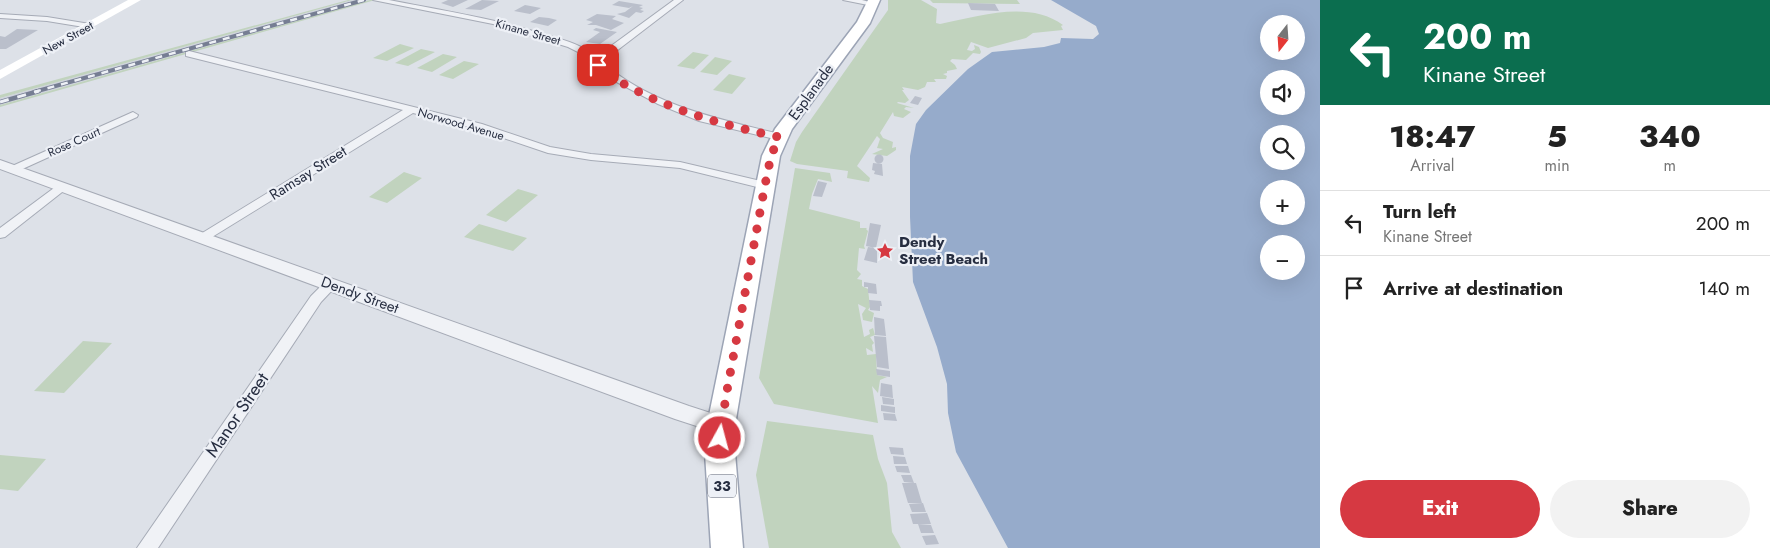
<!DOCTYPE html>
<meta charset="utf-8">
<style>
body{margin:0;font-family:Jost,sans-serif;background:#f2f2f2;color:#222;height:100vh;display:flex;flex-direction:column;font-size:19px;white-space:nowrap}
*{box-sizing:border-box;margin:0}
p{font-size:16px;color:#767676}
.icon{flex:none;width:28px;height:28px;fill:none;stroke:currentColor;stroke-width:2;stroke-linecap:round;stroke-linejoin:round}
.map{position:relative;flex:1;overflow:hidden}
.panel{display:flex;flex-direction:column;background:#fff;width:450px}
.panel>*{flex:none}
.hud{background:#0b6e4f;color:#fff;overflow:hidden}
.needle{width:32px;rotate:197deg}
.fabs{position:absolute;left:1260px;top:15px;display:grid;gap:10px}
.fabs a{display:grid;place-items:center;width:45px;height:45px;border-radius:50%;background:#fff;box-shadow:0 5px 20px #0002;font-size:25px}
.pin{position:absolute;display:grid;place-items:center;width:42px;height:42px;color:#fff;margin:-21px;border-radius:10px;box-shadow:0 2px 8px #0006}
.me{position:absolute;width:55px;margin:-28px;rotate:7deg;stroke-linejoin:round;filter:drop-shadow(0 0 4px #0008)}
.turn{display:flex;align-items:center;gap:18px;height:105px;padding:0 20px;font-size:22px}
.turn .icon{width:65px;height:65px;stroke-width:2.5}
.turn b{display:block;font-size:35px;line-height:42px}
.eta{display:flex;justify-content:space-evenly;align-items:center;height:85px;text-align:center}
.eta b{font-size:30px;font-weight:800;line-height:35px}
.action{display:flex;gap:10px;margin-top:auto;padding:10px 20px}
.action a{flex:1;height:58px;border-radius:30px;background:#d63942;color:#fff;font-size:20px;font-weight:800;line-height:58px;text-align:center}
.action a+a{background:#f2f2f2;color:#222}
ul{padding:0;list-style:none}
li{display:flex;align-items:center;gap:15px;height:65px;padding:0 20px;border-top:1px solid #e0e0e0}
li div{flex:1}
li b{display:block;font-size:19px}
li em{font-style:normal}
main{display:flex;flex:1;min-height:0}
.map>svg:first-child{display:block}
</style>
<main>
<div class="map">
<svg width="1320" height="548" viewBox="0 0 1320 548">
<rect width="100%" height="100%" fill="#dde1e8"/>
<path fill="#cfd3dd" d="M352,0H370L0,105V98Z"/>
<path fill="#c1d3be" d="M348,0H352L0,98V95Z
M370,0H375L0,107V105Z
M888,0H921L937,9L936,23L940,24C980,16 1029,0 1063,25L1061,26L1063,30L1033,33L1026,38L988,48L971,42L967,50L972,51L975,49L974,45L979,47L981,52L980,54L973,53L966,60L952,59L950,61L955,65L957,69L947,71V73L943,74L947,76L946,79H934L936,82H927L925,87L918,90L902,87L904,90H910H902L909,100L905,103L898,102L897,103L914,108L906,107L904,109L911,112L903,118L894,116L893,112L880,133L883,138L893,142L892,148L896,147V150L887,156L872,154L883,149L877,148L880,139L877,136L857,166L870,178L869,182L847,178L848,171L797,164L790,161L796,142L802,132L888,10Z
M930,0H1017L1020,4L933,3Z
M400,44L414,48L387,61L373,58Z
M421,49L435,52L408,66L395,63Z
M693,52L709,55L694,69L677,66Z
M443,54L457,57L432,72L417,68Z
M715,57L732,61L717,75L700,72Z
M464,61L479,64L453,79L439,75Z
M729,74L746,78L732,94L713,90Z
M795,168L830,173L832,182L818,179L812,194L809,209L860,222V228H867L866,229L868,231L864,246L865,249L859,248L857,270L861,274L857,279L862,280V286L868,289L870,307L868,310L874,313L872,322L863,320L862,314L866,308L858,304L864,337L870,334L869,330L873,328L875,335L870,337L874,343L872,345L873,352L866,348L867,355L876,354L877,375L887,377L880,380L878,393L872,386L878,423L774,404L759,378Z
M404,172L422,178L387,203L369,197Z
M518,189L538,195L506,222L486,215Z
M479,224L527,238L513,251L464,237Z
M83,341L112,343L64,393L34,391Z
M767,421L873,435L878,459L887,483L892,532L901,548H769L756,475Z
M0,455L46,459L18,491L0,489Z"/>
<path fill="#96abcb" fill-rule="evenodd" d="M1051,0H1320V548H1008L956,452L948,413L947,384L937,347L913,282L910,217V156L916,124L926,110L968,69L992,52L1044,47L1060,43L1061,38L1093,39L1099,34L1096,26ZM1269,24H1296V51H1269ZM1269,79H1296V106H1269ZM1269,134H1296V161H1269ZM1269,189H1296V216H1269ZM1269,244H1296V271H1269Z"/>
<path fill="#babfcb" d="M448,0H468L453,7L441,3Z
M482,0L499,1L481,10L465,9Z
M619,1L643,5L639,7L643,8L640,10L644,11L641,13L636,12L629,18L617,14L625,12L633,6L629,8L612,5Z
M968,3L995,4L999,11L971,10Z
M525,5L541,8L530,14L514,11Z
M597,14L616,16L612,19L624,23L611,30L596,25H587L593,22L586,20Z
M539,17L549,18L557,20L548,26L530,22Z
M596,28L617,32L600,44L586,42L600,32L593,30Z
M17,29L38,30L6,49H0V36L5,37Z
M915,96L922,98L918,105L910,103Z
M874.5 159a4.5 4.5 0 1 1 9 0a4.5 4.5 0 1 1-9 0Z
M873,163L882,164L883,176L874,174L875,171L872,170Z
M818,181L827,183L822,197L813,196Z
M870,223L881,225L876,248L866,246Z
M868,247L877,248V263L864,260Z
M864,282L876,284L877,294L868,293V287H864Z
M869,300L881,301L882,306H874H880V311L870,310Z
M874,317L884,319L886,336L875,335Z
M874,336L886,337L889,369L877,367Z
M876,369L890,371V377L877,375Z
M881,383L892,385L893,398L880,396Z
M882,397L894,399V405L883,404Z
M881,405L895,407V413L881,411Z
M883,413L895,414L897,421L884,420Z
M889,447L903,448L904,455L891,454Z
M893,456L905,457L907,464H894Z
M895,466H908L910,473L897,472Z
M901,475H911L914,483L904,482Z
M902,483H916L922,503H908L905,493H913H905Z
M923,503L926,512H912L909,504Z
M927,513L931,524H913L910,514Z
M918,524L931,525L934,533H921Z
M935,535L939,544L926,545L922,536Z"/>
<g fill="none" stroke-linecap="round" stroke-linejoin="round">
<g stroke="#a6abb6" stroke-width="2">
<path id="minor" d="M373,0H389C440,10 491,18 540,33C560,39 580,43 596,57L674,0H683L602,62C652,106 720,119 783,135L784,137L779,140L699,121L658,104L609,78L582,54L568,47L493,24Z
M843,0H862L877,4L873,6Z
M0,14L47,17L90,24L94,26L90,28L47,21L0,18Z
M189,51L482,124L550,147L591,154L680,162L769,183L771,185L765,189L680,168L591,160L548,153L474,128L413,113L204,242L199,241L198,238L199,235L403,110L186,56V52Z
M133,112L138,115L137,117L18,171H10L8,169L10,167Z
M62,183L66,185L68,187L66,189L5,237L0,238V228L58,185Z
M331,280L336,281L338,284L321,302L158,548H137L311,296L326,281Z"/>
</g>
<g stroke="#a6abb6" stroke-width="2">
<path id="tertiary" d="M0,160L689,406L729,419L732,425L729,431L721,434L675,419L0,169Z"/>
</g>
<g stroke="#9ca4b5" stroke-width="3">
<path id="primary" d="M868,0H880L870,23L792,129L780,156L735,425V453L743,548H711L705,453L707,425L762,156L775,129L857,22Z"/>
</g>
<use href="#minor" fill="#f0f2f6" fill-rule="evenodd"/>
<use href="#tertiary" fill="#f0f2f6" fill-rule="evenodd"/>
<path fill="#fff" fill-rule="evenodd" d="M128,0H141L0,79V70Z"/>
<use href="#primary" fill="#fff" fill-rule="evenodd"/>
<g stroke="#767e93" stroke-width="4">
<path id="rail-far1" d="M34,92L364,0"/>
</g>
<g stroke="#767e93" stroke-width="4.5">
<path id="rail" d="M0,102L39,91"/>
</g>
<use href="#rail-far1" stroke="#edf0f6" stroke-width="2.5" stroke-dasharray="7" stroke-linecap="butt"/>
<use href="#rail" stroke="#edf0f6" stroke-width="3" stroke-dasharray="9" stroke-linecap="butt"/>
</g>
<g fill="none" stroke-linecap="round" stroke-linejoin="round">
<path stroke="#d63942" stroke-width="9" stroke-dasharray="0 16.2" d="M598,65C610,78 628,86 643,94C687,115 732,127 779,137L771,156L765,185L726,396L720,438"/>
</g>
<defs>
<g id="sight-bare" transform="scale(1.35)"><path d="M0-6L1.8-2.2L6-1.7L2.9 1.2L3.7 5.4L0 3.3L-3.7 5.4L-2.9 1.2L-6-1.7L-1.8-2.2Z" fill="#d63942" stroke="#edf0f6" stroke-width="2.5" paint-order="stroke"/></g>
</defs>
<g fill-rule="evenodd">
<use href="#sight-bare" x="885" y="251"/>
</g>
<g text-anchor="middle" stroke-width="4.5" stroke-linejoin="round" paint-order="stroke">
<g font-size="12" fill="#262d40" stroke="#edf0f6">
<text transform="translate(528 32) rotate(16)" y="4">Kinane Street</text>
<text transform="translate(68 38) rotate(-29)" y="4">New Street</text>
<text transform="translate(461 124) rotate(16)" y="4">Norwood Avenue</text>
<text transform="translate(74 142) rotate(-24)" y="4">Rose Court</text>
</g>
<rect fill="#edf0f6" stroke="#626877" stroke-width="1" x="708" y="474.5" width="28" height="23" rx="4"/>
<g font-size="14" font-weight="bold" fill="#262d40">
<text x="722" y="491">33</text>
</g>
<g font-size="15" fill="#262d40" stroke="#edf0f6">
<text transform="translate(811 92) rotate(-54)" y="5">Esplanade</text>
<text transform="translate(308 173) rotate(-32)" y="5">Ramsay Street</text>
<text transform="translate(360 295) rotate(20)" y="5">Dendy Street</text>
</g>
<g font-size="15" font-weight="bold" fill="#262d40" stroke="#edf0f6" text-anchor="start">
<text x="899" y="247">Dendy<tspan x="899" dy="17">Street Beach</tspan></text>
</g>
<g font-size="18" fill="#262d40" stroke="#edf0f6">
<text transform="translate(237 415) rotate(-56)" y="6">Manor Street</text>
</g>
</g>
</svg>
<div class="fabs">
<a><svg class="needle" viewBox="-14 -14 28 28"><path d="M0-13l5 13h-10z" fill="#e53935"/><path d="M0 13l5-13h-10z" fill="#767676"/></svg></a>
<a><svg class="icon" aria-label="sound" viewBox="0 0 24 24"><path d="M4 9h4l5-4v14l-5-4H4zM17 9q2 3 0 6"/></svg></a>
<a><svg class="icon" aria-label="search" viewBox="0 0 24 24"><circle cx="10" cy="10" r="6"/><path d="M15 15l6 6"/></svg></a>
<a>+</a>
<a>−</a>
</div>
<div class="pin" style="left:598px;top:65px;background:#d93025"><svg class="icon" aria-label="arrive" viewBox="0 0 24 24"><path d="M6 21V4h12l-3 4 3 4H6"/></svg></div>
<svg class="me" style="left:720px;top:438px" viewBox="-20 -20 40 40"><circle r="17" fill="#d63942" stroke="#fff" stroke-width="3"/><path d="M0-11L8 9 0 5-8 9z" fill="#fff"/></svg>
</div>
<section class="panel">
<div class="hud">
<div class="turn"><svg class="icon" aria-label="left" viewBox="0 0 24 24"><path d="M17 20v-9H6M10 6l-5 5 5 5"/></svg><div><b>200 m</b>Kinane Street</div></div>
</div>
<div class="eta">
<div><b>18:47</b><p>Arrival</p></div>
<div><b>5</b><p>min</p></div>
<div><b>340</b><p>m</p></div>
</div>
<ul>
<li><svg class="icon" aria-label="left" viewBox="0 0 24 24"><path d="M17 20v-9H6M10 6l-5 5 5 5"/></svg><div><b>Turn left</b><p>Kinane Street</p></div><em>200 m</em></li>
<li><svg class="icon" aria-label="arrive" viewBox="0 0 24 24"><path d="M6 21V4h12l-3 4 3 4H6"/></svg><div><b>Arrive at destination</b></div><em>140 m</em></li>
</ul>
<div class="action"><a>Exit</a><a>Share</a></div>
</section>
</main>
